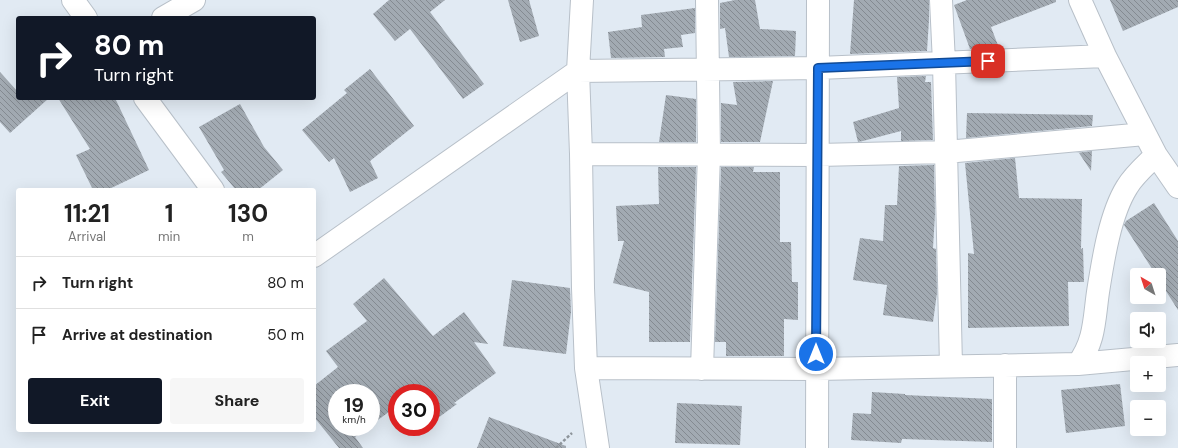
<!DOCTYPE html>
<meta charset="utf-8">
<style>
body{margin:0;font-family:"DM Sans",sans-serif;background:#f6f6f6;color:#222;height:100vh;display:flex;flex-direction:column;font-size:15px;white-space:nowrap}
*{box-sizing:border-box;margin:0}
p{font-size:13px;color:#767676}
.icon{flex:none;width:22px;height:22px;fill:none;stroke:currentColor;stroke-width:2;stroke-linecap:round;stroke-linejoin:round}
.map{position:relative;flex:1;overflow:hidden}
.side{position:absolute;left:16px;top:188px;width:300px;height:244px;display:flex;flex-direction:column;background:#fff;border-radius:4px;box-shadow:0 4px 16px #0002}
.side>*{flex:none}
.hud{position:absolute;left:16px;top:16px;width:300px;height:84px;border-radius:4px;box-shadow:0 4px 16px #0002;background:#111827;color:#fff;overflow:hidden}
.needle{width:26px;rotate:321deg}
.controls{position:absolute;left:1130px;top:268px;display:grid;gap:8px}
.controls a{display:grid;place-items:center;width:36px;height:36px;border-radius:4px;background:#fff;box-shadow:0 4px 16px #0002;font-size:20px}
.speed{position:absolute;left:328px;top:384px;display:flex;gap:8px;font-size:20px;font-weight:700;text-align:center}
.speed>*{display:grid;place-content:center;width:52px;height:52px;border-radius:50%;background:#fff;box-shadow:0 4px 16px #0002;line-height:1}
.speed small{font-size:10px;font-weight:400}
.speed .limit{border:6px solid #d22;background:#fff;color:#111}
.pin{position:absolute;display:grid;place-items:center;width:34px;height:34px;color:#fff;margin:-17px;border-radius:8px;box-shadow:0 2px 6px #0006}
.me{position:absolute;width:44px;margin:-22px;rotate:0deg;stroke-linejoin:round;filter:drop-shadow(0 0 3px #0008)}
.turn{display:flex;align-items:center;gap:14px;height:84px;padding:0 12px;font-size:18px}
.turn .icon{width:52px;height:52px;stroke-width:2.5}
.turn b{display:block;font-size:28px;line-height:34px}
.eta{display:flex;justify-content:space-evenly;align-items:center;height:68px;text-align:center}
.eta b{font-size:24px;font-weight:700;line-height:28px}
.button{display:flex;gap:8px;margin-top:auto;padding:8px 12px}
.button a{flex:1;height:46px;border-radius:4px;background:#111827;color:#fff;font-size:16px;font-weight:700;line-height:46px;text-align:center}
.button a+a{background:#f6f6f6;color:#222}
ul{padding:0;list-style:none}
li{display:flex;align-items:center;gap:12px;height:52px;padding:0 12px;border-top:1px solid #e0e0e0}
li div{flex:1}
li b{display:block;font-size:15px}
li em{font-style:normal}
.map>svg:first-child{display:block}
</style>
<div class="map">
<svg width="1178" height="448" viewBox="0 0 1178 448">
<defs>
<pattern id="building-back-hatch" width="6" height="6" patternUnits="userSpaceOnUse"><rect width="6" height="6" fill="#a2aab2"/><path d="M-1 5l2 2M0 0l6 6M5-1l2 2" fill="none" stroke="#848a91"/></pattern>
</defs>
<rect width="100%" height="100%" fill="#e1eaf3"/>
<path fill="url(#building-back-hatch)" d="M389,0H445L430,12L484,84L463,99L410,29L395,41L373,14Z
M508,0H529L539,36L520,42Z
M735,0H755L760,29L796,31L795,56L729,57L725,28L720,29V3Z
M854,0H929V20L927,51L850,54Z
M967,0H1056V2L991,27L999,48L970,49L954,5Z
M1110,0H1178V7L1123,31Z
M695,8V33L681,35L683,47L664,49L665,57L611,58L608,32L642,27L641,15Z
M370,69L414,126L370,161L378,178L350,192L334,158L329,162L302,130L347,93L344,90Z
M0,72L18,92V98H49L10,133L0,122Z
M926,76L925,82H931L933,140L901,141V131L863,141L858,142L853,122L899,108L897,77Z
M773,81L760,142H721V103L737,105L733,82Z
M666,95L696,99V142H659Z
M58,98H115L149,170L107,190H93L76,155L90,149Z
M240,104L264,147L283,170L258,190H236L221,172L224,170L199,127Z
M967,113L1093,115L1092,126L966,138Z
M1092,151L1091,171L1079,153H1076Z
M1015,158L1019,198L1082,199L1081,249L1083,248L1084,282H1068L1069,326L968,328V253L974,254L965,163Z
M934,165L935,214L933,248L936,249L937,293L933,322L883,315L887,285L853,280L860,238L883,241L885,205H897L899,166Z
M658,167H696L690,342H649V292L613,283L624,241H618L616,206L659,204Z
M721,167H754L753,172H780V242H791L792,282H798V320L784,319V356H726V342H715Z
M1154,203L1178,241V310L1159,280V275H1156L1124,225L1126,221Z
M384,278L433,336L464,312L488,344L474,342L496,373L454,403L457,404L431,423V393H397V406L371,425V393H337V427H369L355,437L363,448H339L314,417V386L338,367L326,351L367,321L353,304Z
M512,280L570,288L571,312L566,354L503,346Z
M1120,384L1125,426L1066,433L1061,390Z
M872,392L905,394V395L992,399V442L902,439L901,443L851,440L853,413L871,414Z
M677,403L742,406L740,445L675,443Z
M489,417L566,446V448H477Z"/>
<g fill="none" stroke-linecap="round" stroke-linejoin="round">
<g stroke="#b8c0c9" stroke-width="24">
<path id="street" d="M73,0L86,18
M582,0L578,71L581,154L583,288L586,368L598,448
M941,0L944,63L951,366
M1080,0L1105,56L1156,155L1178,187
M163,18L194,0
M145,98L213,190
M581,154L818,155L946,152L1145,134
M314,256L578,71L818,68L1105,56
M1078,364L1178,355
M1005,365V448
M586,368L816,369L1078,364C1095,341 1094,320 1098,292C1103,260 1110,214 1127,187C1134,175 1146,165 1156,155
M702,369L709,154L707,0
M817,448L818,0"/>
</g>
<path stroke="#8e959b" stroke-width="2.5" stroke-dasharray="3 2" stroke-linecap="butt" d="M556,448L572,433"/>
<use href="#street" stroke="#fff" stroke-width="22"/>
</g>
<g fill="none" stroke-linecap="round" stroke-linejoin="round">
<g stroke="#114b97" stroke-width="10">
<path id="route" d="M816,354L818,68L988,61"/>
</g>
<use href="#route" stroke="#1a73e8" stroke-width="7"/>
</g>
</svg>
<div class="controls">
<a><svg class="needle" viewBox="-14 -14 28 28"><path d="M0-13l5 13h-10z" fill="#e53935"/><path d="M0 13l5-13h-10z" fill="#767676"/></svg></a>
<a><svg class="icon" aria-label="sound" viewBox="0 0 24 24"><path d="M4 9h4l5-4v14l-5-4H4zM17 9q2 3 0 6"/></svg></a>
<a>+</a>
<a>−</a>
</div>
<div class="speed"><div>19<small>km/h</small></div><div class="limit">30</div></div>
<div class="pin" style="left:988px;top:61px;background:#d93025"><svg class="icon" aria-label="arrive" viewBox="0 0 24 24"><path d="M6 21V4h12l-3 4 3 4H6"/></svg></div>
<svg class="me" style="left:816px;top:354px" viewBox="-20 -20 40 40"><circle r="17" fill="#1a73e8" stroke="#fff" stroke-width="3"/><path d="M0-11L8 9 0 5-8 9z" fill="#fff"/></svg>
<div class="hud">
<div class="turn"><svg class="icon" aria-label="right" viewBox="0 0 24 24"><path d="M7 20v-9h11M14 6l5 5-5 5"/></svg><div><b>80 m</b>Turn right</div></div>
</div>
<section class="side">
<div class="eta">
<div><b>11:21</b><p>Arrival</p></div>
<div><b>1</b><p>min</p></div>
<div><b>130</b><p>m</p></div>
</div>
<ul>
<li><svg class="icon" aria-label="right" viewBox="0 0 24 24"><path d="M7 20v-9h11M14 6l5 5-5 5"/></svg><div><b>Turn right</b></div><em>80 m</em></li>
<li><svg class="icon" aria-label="arrive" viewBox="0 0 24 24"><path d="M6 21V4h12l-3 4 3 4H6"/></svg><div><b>Arrive at destination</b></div><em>50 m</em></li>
</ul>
<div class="button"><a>Exit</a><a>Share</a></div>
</section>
</div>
